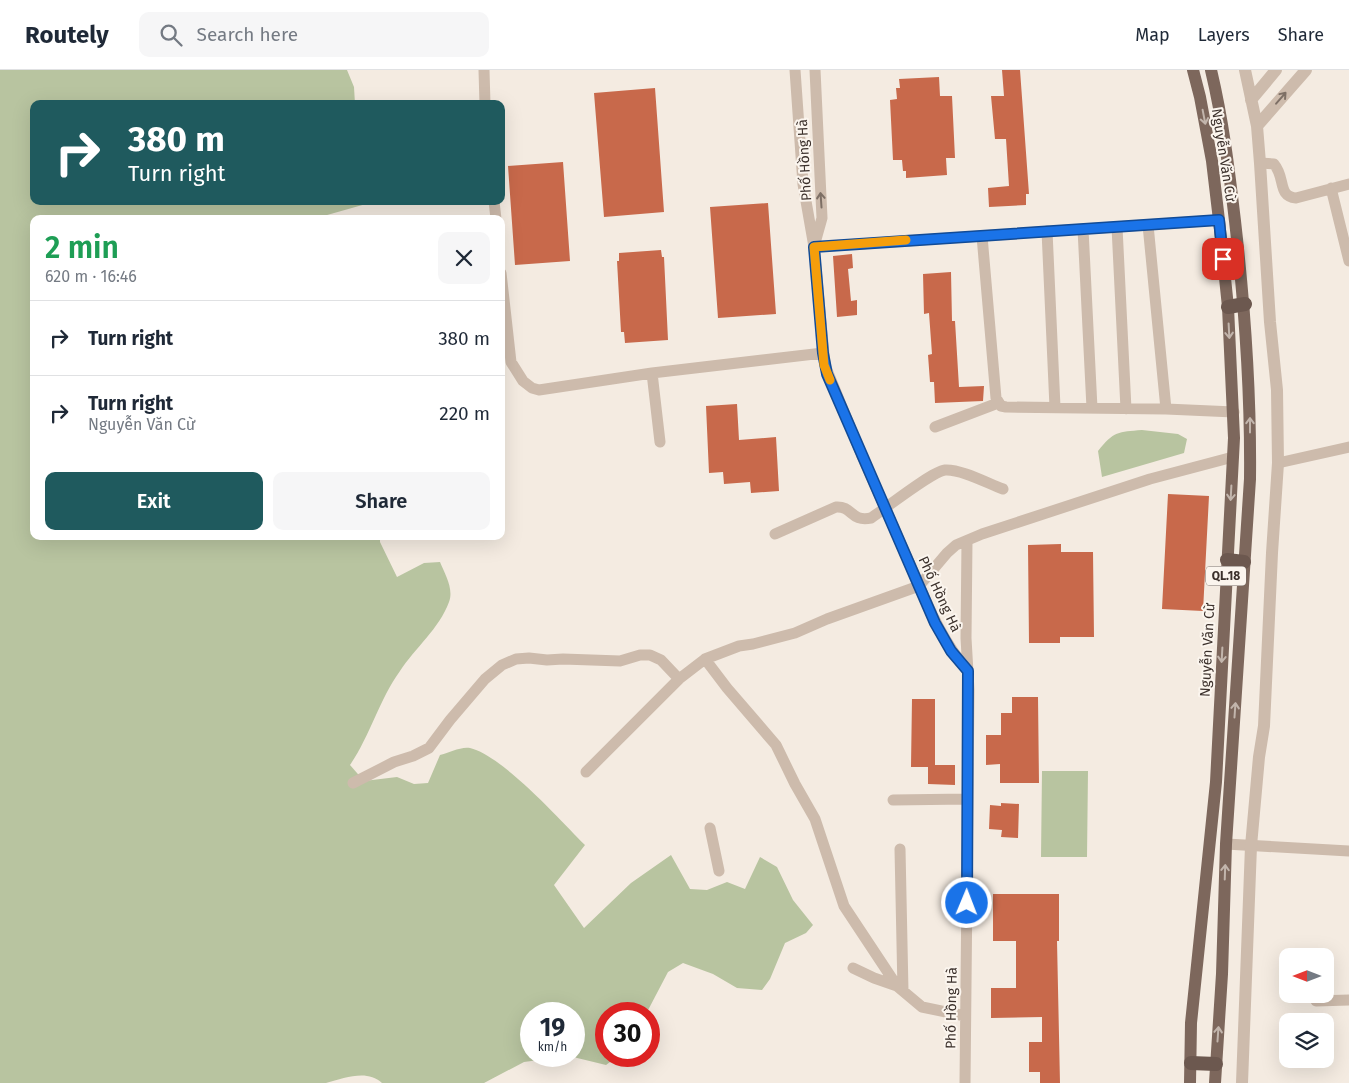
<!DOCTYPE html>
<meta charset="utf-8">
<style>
body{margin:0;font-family:"Fira Sans",sans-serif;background:#f6f6f7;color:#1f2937;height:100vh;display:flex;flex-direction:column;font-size:19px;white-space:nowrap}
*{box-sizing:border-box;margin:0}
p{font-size:16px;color:#747a83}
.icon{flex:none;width:28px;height:28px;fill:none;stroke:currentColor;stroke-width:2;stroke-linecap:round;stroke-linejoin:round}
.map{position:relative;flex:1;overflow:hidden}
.details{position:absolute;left:30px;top:145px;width:475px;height:325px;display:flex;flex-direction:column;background:#fff;border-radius:10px;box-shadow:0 5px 20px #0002}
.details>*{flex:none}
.guide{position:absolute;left:30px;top:30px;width:475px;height:105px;border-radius:10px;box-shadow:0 5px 20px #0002;background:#1f5a5e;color:#fff;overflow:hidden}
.needle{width:32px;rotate:270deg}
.fabs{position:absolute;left:1279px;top:878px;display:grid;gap:10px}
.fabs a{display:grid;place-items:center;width:55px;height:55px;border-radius:10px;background:#fff;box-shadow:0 5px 20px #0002;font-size:25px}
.speed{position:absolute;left:520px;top:932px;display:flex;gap:10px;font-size:25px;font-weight:700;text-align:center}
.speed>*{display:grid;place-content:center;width:65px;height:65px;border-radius:50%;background:#fff;box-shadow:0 5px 20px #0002;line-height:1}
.speed small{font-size:12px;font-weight:400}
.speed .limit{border:8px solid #d22;background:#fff;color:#111}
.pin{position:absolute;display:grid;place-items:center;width:42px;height:42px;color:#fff;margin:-21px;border-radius:10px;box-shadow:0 2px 8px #0006}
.me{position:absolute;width:55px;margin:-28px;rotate:1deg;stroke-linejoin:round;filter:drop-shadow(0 0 4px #0008)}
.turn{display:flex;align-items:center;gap:18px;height:105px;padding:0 15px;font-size:22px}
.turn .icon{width:65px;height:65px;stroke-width:2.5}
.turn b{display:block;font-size:35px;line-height:42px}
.round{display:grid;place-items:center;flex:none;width:52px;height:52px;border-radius:10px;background:#f6f6f7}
.summary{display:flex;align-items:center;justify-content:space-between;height:85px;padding:0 15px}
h1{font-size:30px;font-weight:600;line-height:38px;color:#1e9e55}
.action{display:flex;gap:10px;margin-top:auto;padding:10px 15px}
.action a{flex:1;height:58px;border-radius:10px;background:#1f5a5e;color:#fff;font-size:20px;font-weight:600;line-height:58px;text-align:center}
.action a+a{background:#f6f6f7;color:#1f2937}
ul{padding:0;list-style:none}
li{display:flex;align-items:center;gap:15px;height:75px;padding:0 15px;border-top:1px solid #e0e1e3}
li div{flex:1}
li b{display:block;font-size:19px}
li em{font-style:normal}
header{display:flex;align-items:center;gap:30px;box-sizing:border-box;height:70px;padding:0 25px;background:#fff;border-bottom:1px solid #e0e1e3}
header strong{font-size:24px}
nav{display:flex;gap:28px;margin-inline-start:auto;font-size:18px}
.search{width:350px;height:45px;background:#f6f6f7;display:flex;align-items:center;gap:12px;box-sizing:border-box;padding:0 18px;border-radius:10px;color:#747a83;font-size:19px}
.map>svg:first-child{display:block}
</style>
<header>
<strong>Routely</strong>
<div class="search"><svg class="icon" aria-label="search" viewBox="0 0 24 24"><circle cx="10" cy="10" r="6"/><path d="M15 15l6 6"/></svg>Search here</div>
<nav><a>Map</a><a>Layers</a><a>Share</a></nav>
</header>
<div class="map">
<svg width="1349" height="1013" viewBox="0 0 1349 1013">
<rect width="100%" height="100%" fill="#f4ebe1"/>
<path fill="#b8c4a0" d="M0,0H347L354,17L355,34H34V131H365L366,134L313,149H34V466H380V472L397,507L424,493L440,492C445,504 454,519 449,532C439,559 415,578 400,601C379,630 370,666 350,695L364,711L397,707L414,714L428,713L440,685C448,683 462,676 470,678C503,686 560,750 585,775L554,815L584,858L631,813L671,785L690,819L707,820L727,812L745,819L760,787L777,797L793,830L813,855L806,863L785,873L770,909L762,920L737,918L713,904L683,893L668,902L646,944H606V986H618L606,995L569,986H574V944H531V986H568L524,992L484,1013H382C367,999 345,1008 326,1013H0Z
M1142,360L1178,364L1187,369L1184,383L1102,407L1098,381C1114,361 1118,362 1142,360Z
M1042,701H1088L1087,787H1041Z"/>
<path fill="#c8694b" d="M1002,0H1020L1029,124H1026V135L989,137L988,118L1009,116L1006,69H995L991,26H1004Z
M939,7L940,26H952L955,88H946L947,105L906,108V101H903L902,90H893L890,30L897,29L896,18H900L899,9Z
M655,18L664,142L604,147L594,23Z
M563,92L570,191L515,195L508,96Z
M768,133L776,244L718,248L710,137Z
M661,180L662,187H664L668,270L625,273L624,262H621L617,191H619V183Z
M852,184L853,198L848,199L851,231L857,230V245L837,247L833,186Z
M951,202L952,251H955L959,317L984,316L983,331L935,333L934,312H930L928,285L932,284L929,243L924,244L923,204Z
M737,334L739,370L776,367L779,421L751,423L750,412L724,414L723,402L709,403L706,336Z
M1168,424L1209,426L1203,541L1162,539Z
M1061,474V482H1093L1094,567H1060V573H1029L1028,475Z
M1012,627H1038L1039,713H1000V694L986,695V665H1001V643H1012Z
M912,629H935V695H955V715L928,714V697H911Z
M1001,733L1019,734L1018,768L1001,767L1002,760L989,759L990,735L1001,736Z
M993,824H1059V871H1057L1060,1013H1040V1002H1029V972H1042V947L991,948V918H1016V871H993Z"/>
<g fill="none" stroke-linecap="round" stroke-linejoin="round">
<path stroke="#cdbbac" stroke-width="11" d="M484,0L485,34
M795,0L803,114L814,177L825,295L862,386
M815,0L822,148L815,173
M1260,93L1274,94C1286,108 1277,126 1296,128L1349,114
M1331,118L1349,191
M494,131L496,149
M1148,155L1166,339
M1117,157L1126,339
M1083,159L1092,338
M1047,161L1055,337
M982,166L996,328L1001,336L1006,337L1166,339L1234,342
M814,177L1219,150
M501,203L511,292L523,311L532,318L539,320L652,303L823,283
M652,303L660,372
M935,357L998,333
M1278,393L1349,377
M775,464L836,437C853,436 850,452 871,448C885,439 931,402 945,400C961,399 987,413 1003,419
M909,492C927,532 939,567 968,601
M705,589L727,618L776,675L795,714L815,749L844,836L897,916L922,937L965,946
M586,702L679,609L705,589L739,576L753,574L795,563L827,549L919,516L947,483L956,475L982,464L1150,409L1233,387
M353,713L394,692L413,686L429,678L450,650L485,609L502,595L516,589L529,588L547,590L563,589L620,591L640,585H650L661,590L679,609
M893,730L967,729
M710,758L719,801
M1226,774L1349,781
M900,779L903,921
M853,898L874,908L897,916
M1316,931L1349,930
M965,1013L969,620L966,568L967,471"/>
<path stroke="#cdbbac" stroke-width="12" d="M1251,30L1276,0
M1257,56L1306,0
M1242,1013L1251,776L1259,687L1264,656L1272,483L1278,393L1277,320L1270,252L1260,93L1257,56L1245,0"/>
<path stroke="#7d675c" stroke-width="12" d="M1211,0C1223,50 1229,100 1235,151C1245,239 1251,320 1250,409L1226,774L1222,904L1215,1013
M1190,1013L1191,953L1216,712L1234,368L1228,237L1219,150L1212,91L1200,27L1193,0"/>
<path stroke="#6c584f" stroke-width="14" d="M1228,237L1245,234
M1227,490L1244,492
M1191,993L1216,994"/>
<path stroke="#cdbbac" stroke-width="11" d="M862,386L909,492"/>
</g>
<defs><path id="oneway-shaft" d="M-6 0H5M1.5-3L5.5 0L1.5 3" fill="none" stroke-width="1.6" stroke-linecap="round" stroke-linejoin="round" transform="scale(1.25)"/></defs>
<g stroke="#7d6f65">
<use href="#oneway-shaft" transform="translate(1281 28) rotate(-49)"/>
<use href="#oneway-shaft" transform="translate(821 130) rotate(-94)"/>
</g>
<g stroke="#c2b5ac">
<use href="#oneway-shaft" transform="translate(1204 47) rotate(79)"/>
<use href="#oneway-shaft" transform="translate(1229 261) rotate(87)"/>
<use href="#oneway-shaft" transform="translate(1250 355) rotate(-90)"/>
<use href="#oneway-shaft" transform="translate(1231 423) rotate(93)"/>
<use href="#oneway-shaft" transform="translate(1222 585) rotate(93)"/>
<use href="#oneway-shaft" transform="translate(1235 640) rotate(-86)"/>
<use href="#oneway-shaft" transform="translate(1225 802) rotate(-88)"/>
<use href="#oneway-shaft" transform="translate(1218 964) rotate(-86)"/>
</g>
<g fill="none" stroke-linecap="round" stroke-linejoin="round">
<g stroke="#114b97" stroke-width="12">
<path id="route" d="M967,833L968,601L951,581L935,553L827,304L823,283L814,177L1219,150L1223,189"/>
</g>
<use href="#route" stroke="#1a73e8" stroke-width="9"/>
<path stroke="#f59e0b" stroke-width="9" d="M830,310L824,295L814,177L906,170"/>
</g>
<g text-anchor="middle" stroke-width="4" stroke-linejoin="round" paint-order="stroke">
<rect fill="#fbf5ee" stroke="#756b66" stroke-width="1" x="1206" y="496.5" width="40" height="19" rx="4"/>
<g font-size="12" font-weight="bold" fill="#3b302b">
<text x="1226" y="510">QL.18</text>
</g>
<g font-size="14" fill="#3b302b" stroke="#fbf5ee">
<text transform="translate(1224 85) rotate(81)" y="5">Nguyễn Văn Cừ</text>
<text transform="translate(804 90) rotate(-93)" y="5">Phố Hồng Hà</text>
<text transform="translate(940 524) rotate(65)" y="5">Phố Hồng Hà</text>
<text transform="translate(1207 580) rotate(-87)" y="5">Nguyễn Văn Cừ</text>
<text transform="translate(951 938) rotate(-89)" y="5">Phố Hồng Hà</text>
</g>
</g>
</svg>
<div class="fabs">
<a><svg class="needle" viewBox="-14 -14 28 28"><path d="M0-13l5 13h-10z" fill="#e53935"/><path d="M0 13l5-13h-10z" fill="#747a83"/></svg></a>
<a><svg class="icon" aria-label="layers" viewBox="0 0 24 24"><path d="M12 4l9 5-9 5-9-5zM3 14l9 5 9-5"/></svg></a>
</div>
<div class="speed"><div>19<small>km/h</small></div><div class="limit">30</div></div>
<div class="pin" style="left:1223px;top:189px;background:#d93025"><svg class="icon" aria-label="arrive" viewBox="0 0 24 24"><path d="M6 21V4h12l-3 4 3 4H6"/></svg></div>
<svg class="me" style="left:967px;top:833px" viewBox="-20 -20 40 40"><circle r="17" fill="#1a73e8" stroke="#fff" stroke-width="3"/><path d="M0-11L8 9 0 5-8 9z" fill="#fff"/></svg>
<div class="guide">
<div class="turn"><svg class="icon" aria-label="right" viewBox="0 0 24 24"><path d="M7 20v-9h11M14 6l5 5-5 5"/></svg><div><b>380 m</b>Turn right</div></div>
</div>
<section class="details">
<div class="summary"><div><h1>2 min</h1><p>620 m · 16:46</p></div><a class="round"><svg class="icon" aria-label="close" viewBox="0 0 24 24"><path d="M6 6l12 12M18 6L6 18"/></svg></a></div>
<ul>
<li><svg class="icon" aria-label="right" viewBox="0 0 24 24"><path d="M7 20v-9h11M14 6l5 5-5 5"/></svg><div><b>Turn right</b></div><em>380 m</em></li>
<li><svg class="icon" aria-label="right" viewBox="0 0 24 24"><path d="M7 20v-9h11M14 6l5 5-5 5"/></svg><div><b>Turn right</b><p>Nguyễn Văn Cừ</p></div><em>220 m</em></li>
</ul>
<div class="action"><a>Exit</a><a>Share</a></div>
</section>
</div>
